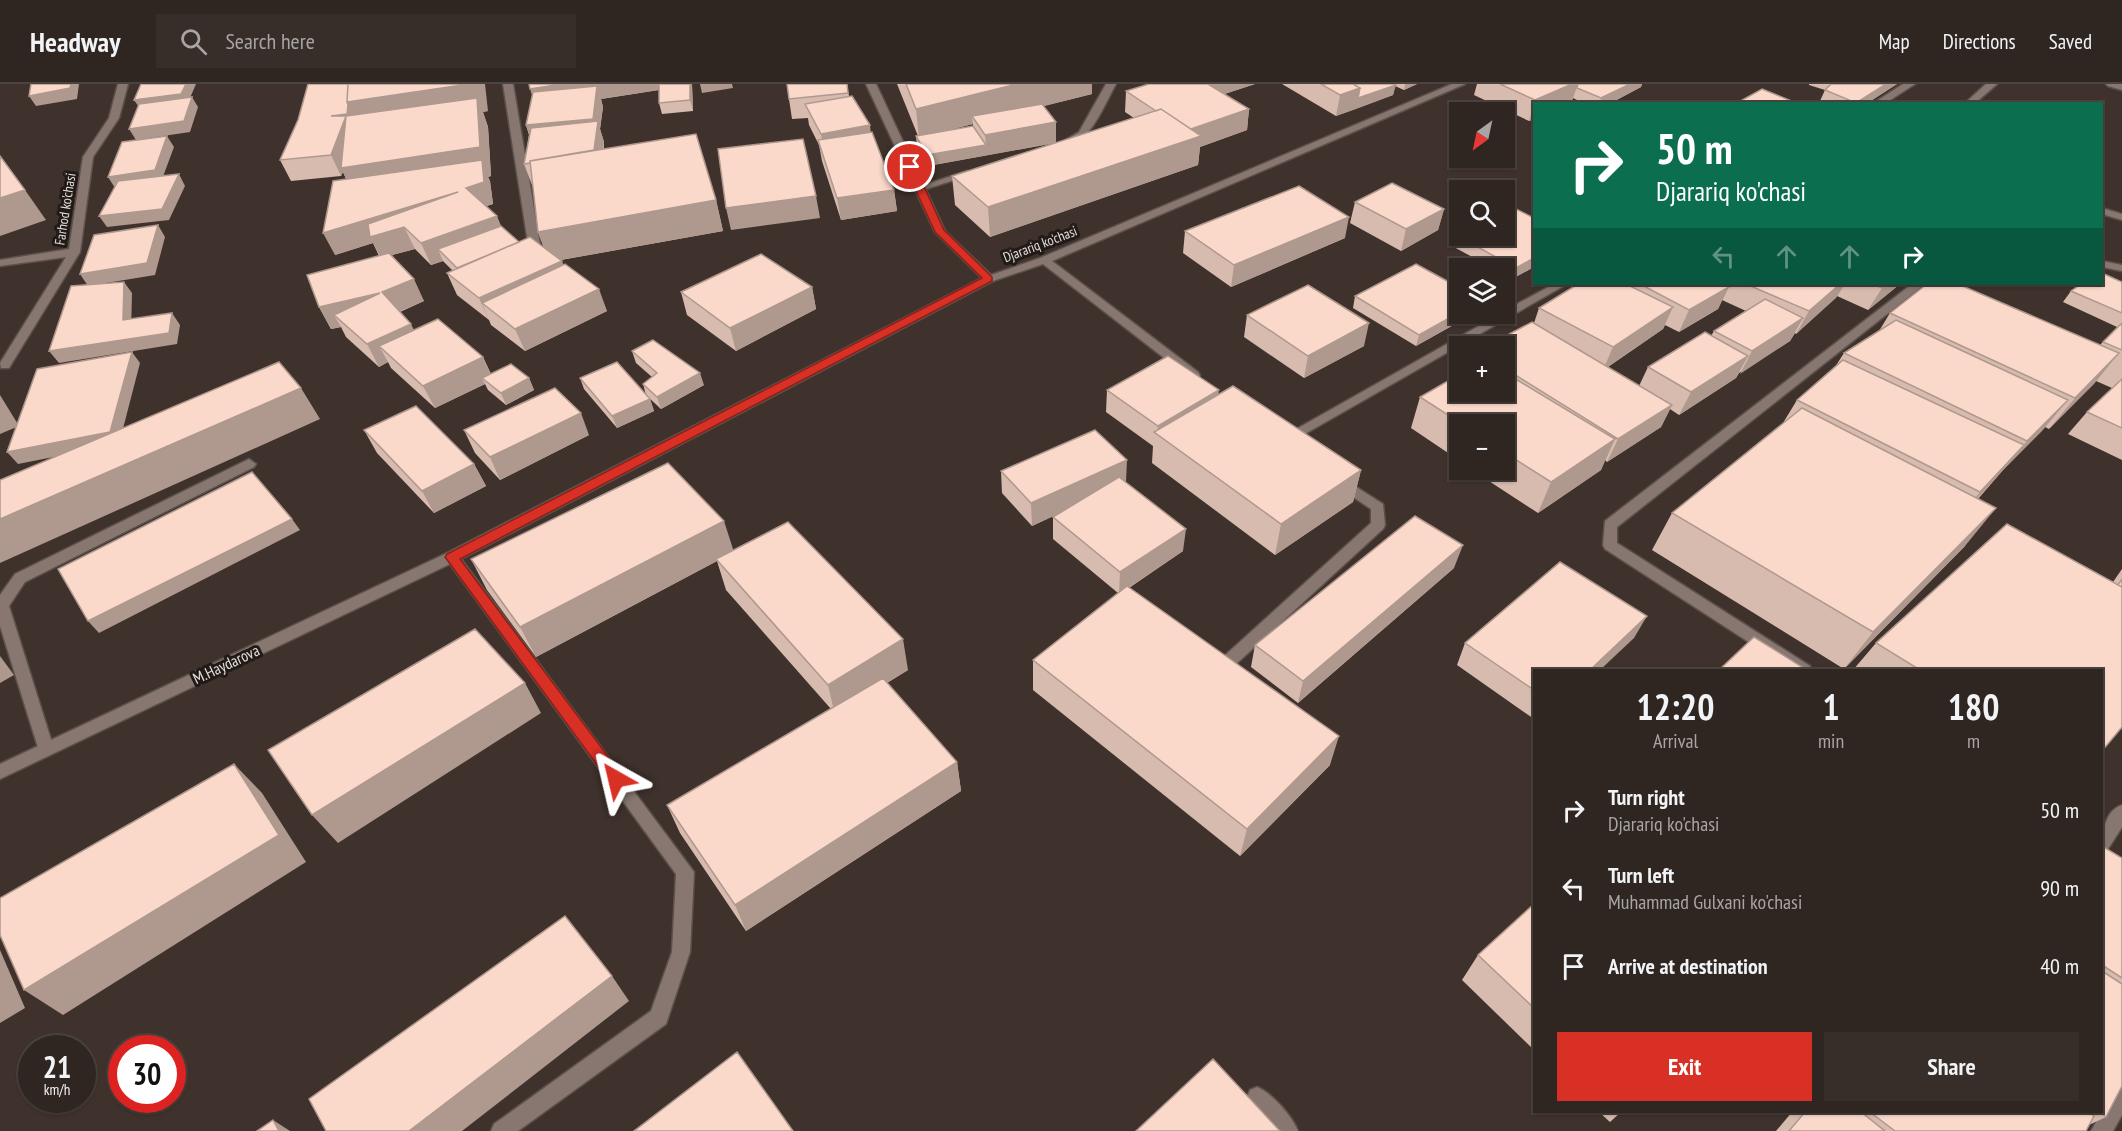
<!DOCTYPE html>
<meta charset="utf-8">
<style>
body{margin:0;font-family:"PT Sans Narrow",sans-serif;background:#372e2a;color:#f1f3f6;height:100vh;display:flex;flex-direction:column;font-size:22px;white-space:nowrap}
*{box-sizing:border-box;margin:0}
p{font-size:20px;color:#a7a5a5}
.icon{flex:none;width:33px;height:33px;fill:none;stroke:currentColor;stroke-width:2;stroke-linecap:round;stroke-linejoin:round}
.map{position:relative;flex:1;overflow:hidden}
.panel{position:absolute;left:1533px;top:585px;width:570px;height:444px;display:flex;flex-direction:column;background:#2f2621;border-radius:0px;box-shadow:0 2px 4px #0004,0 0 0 2px #4a433f}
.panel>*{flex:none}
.guide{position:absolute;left:1533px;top:18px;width:570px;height:183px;border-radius:0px;box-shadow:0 2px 4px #0004,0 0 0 2px #4a433f;background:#0b6e4f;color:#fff;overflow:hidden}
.needle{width:39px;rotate:213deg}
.tools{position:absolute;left:1449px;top:18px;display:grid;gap:12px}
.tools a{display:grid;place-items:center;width:66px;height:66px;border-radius:0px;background:#2f2621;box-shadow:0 2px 4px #0004,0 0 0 2px #4a433f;font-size:30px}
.speed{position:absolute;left:18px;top:951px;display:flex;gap:12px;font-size:30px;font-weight:700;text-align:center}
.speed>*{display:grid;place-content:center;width:78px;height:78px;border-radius:50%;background:#2f2621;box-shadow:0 2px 4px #0004,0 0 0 2px #4a433f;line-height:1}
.speed small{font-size:15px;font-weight:400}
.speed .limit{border:9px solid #d22;background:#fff;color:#111}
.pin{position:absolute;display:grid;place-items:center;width:51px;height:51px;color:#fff;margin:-26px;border:3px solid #fff;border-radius:50%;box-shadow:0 2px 6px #0007}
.me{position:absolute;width:66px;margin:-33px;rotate:323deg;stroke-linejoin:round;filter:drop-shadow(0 0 4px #0008)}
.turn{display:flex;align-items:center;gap:21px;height:126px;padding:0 24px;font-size:27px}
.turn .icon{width:78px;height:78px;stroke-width:2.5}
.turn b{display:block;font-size:42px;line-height:51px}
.lanes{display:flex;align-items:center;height:57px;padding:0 24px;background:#0003;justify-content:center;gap:30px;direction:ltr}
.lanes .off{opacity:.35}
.eta{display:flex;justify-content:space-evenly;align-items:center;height:102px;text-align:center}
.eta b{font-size:36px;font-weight:700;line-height:42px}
.cta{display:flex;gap:12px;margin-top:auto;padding:12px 24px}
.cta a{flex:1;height:69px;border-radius:0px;background:#d93025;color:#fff;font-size:24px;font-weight:700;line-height:69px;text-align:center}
.cta a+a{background:#372e2a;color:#f1f3f6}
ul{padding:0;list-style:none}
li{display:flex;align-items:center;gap:18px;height:78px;padding:0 24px}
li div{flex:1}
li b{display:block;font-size:22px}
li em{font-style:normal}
header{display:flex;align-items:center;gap:36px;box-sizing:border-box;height:84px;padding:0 30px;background:#2f2621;border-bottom:2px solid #4a433f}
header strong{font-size:28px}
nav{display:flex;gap:33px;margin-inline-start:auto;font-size:21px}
.search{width:420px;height:54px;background:#372e2a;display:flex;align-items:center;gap:15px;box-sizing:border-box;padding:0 21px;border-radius:0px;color:#a7a5a5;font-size:22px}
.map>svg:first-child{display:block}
</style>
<header>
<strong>Headway</strong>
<div class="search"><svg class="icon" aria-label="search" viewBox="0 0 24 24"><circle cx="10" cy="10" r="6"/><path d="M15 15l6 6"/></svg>Search here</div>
<nav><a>Map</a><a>Directions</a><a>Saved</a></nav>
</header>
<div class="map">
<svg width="2122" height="1047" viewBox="0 0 2122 1047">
<rect width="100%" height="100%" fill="#3f322c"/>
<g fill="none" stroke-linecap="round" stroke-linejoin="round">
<g stroke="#5c504b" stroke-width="3">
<path id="lane" d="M1106,0H1116C1105,19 1088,65 1062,62V58L1079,48Z
M1903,0H1915L1884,20H1872Z
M1986,0H1997L1974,20H1964Z
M2106,0H2122V6L2108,2Z
M967,87L976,89L920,107L915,104Z
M2102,124L2122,130V136L2102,130Z
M1554,200H1567L1289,359L1284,360L1277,356L1500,230H1504V227Z
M249,375L256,380L254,383L25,498L9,522L54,665L52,670L46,672L40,670L0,542V511L15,490Z"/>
</g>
<g stroke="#5c504b" stroke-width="3">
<path id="street" d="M118,0H128L119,34L93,73L80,168L9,284H1L0,279L66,173L0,182V176L69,165L83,73L109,34Z
M503,0H513L542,172L536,175L530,172Z
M866,0H876L945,147L991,191L1040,174L1452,0H1465L1052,177L1198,288L1200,291L1198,294H1190L1043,180L993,197L461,475L694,788L690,868L666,940L518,1047H491L494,1040L651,927L672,868L676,790L450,480L0,695V680L447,469L982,194L935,148Z
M2102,177L2122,181V187L2102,183Z
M1912,200H1925L1617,443V459L1810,582L1812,586H1792L1605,465L1603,461L1605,437Z
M1339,392L1383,420L1385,441L1383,445L1223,592L1217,594L1211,592L1209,588L1211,584L1371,439V425L1334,400L1332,397Z
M2122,721V743L2108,765L2102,767C2102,750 2104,727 2122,721Z
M2122,1002V1031L2113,1047H2091L2115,1005Z
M1257,1003C1272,1009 1292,1032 1298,1047H1274L1250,1020L1247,1013L1250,1006Z"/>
</g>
<use href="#lane" fill="#877770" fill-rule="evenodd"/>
<use href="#street" fill="#877770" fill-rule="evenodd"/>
</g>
<path fill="#d7bbae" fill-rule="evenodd" d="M847,0L849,12L870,49L894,106L897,127L841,136L822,77L819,61L809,41L808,34L792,35L789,15Z
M897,0H1092V10L1043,22L1056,38V59L1134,34L1125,28L1126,7L1149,0H1255L1224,10L1249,25L1247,46L1200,63L1198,81L990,153L955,121L952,92L1054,59L928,82L917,63L916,52H918ZM973,40V42L948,46Z
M1282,0H1417L1404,6L1395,2L1393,11L1336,32Z
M1477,0H1642L1641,3L1609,20H1585L1573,14L1572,17L1567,20H1534V35L1529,37L1474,11Z
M1809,0H1897L1866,20H1826L1820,17L1825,6L1809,1Z
M692,1L693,27L662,30L659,19V6L601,15L603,23L600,45L604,58V65L716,116L723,147L561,176L563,181L607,227L525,267L491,241L489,236L457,211L447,189L453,187L443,177L431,181L415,165L392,171L424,217L400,228L414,246L483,273L491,290L529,294L534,306L506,321L488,306L485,300L435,324L391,284L388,278L379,283L346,253L341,243L331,245L319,223L379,172L373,159L335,171L346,95L343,88L341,92L291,97L280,76L298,36L488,27L483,28L488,43L491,92L488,93L490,97L493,120L486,122L501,142L519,158L544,164L538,148L533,101H532L524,80L529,51L526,41L532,12Z
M1355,118L1444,125L1438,146L1401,167L1350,139Z
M1534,134V183L1512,195L1504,191V184H1493L1450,161L1454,150Z
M1185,147L1345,154L1231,203L1183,169Z
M2122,198V376L2068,350L2087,328L2112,304L2096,297L2049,345L2045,343L2004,385L1978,415L1965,462L1844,585L1652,466L1672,429L1783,339L1797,316L1835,283L1844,269L1879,247L1890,229L2100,261L2117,243L2063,218L2071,207Z
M1578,200H1900L1868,226L1837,212L1796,250L1795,249L1790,257L1739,289L1736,294L1679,331L1670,325L1661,343L1607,378L1605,376L1601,386L1538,429L1472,386H1504V340H1460V377L1411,344L1420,313L1504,308V262L1534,239L1539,224ZM1722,216L1746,227L1714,247L1711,252L1648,283L1639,302L1608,283L1663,245L1665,241L1679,248L1718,225Z
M812,203L816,225L736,267L687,231L681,208Z
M1355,212L1460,230H1473L1416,262L1353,224Z
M1247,231L1364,262L1304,294L1244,253Z
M632,267L704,301L661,325L647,312L650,315L654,327L617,344L584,305L580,294L646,311L643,300L652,293L636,279Z
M1107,306L1219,310L1361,386L1353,418L1275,471L1152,379L1153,362L1106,328Z
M364,346L474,380L486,402L434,429L377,369Z
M464,346L589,351L500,396L475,369Z
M1001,387L1126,398H1125L1183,467L1129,504L1330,681L1240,772L1033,606V576L1118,509L1053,455V433L1060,429L1032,442L1002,409Z
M733,467L908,586L887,599L957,678L961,707L746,847L680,749L667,721L831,625L726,506L717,477L536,573L487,506L471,475Z
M1454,484L1298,619L1251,583L1255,561Z
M2122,485V643L2102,586H1853L1876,559L2113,498Z
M1634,554L1534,586V635L1457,581L1465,559Z
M2102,762L2122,774V1002L2106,1033L2089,1041L2086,1047H1776L1792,1028H2102Z
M1534,820V966L1462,896L1478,871Z
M1599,1028H1621L1610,1038Z"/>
<path fill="#af988d" d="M71,0H79L77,15L36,22L29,12Z
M186,0H196L187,21L141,26L134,16Z
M469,0H485L488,27L483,28L488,43L491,92L488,93L490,97L493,120L475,126L466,104L355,114L343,88L341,92L331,71V32L347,18Z
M562,0H692L693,27L690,16V1L601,15L603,23L600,45L604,58L600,95L533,62L526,41L537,26L530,5Z
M700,0H732L733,4L702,9Z
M1017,0H1092V10L977,39L972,32L973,40L919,54L916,25Z
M1205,0H1255L1204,17Z
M1405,0H1417L1404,6Z
M1572,0H1578L1572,17L1567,20H1534V35L1529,37L1535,16Z
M1630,0H1642L1641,3L1609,20H1600L1601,14Z
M1886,0H1897L1866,20H1855Z
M1396,1L1393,11L1356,25L1358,14Z
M1360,4L1356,25L1336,32L1340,11Z
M192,13L198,23L190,48L136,56L129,45Z
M1249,25L1247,46L1200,63L1198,81L990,153L988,123L1186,47Z
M1056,38V59L928,82L927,71L986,61L985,51Z
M870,41L872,62L824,71L821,50Z
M167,52L174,63L161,98L115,104L108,93Z
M179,90L185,102L169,136L107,143L99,132Z
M25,106L46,136L0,152V114Z
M894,106L897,127L841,136L837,114Z
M458,108L404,143L415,165L381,174L373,159L335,171L323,149Z
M816,112L820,134L731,146L726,124Z
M716,116L723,147L549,178L538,148Z
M1444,125L1438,146L1401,167L1406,145Z
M497,132L506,154L438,165L443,177L431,181L421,159Z
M1349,133L1345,154L1231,203L1234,181Z
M158,141L165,153L155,191L88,202L80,190Z
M1534,174V183L1512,195L1516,184Z
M562,177L570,199L482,219L489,236L479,214Z
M414,195L424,217L393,230L382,208Z
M124,198L132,209L131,248L123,236Z
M1840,200H1845L1836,214L1796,250L1809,227Z
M1887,200H1900L1868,226L1882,204Z
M812,203L816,225L736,267L730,244Z
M1729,203L1718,225L1679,248L1689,226Z
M599,205L607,227L525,267L515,245Z
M380,209L334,231L341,243L331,245L319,223Z
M1673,223L1663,245L1603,286L1613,263Z
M1460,228V230H1473L1416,262L1419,251Z
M172,229L180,241L177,260L59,279L49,267Z
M1803,234L1790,257L1740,290L1752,267Z
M1369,239L1364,262L1304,294L1308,272Z
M411,240L422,263L379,262L388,278L379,283L367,260Z
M132,268L140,279L119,360L18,380L7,368Z
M2119,269L2094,300L2049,345L2075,314Z
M1748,272L1736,294L1679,331L1691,308Z
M483,273L493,296L482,294L485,300L435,324L423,302Z
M700,289L704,301L661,325L657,313Z
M529,294L534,306L506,321L501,309Z
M301,304L320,335L0,479V435Z
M1219,306L1216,328L1157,350L1158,342Z
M0,311L19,342L0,350Z
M650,315L654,327L617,344L612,332Z
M2068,316L2042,347L2004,385L1955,439L1980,408L2027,357Z
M1672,321L1661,343L1607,378L1618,355Z
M581,329L589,351L500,396L490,373Z
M1615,355L1601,386L1538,429L1551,398Z
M1127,376L1126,398L1032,442L1031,419Z
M474,380L486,402L434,429L422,407Z
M1361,386L1353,418L1275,471L1281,440Z
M1996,424L1965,462L1844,585L1873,548Z
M292,435L300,446L99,549L88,537Z
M724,437L734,468L716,475L717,477L536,573L520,543Z
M1186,445L1183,467L1119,510L1120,488Z
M1463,461L1454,484L1298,619L1303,597Z
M1647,532L1634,554L1600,586H1590Z
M903,555L908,586L835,631L828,601Z
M0,572L14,591L0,599Z
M525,599L541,629L338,759L312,731Z
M1339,652L1330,681L1240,772L1247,745Z
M957,678L961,707L746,847L735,821Z
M234,680L262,709L306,778L63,931L24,906Z
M0,866L25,924L0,939Z
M612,892L629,917L462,1047H409Z
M273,1036L290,1047H279Z"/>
<path fill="#fad9ca" stroke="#af988d" stroke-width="1.5" d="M31,0H71L70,4L29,12Z
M141,0H186L181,10L134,16Z
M308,0H348L347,18L348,21L347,30L331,32H346L331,71L280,76L298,36Z
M348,0H469L347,18Z
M529,0H562L530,5Z
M659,0H690V16L659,19Z
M787,0H847L848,9L789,15Z
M906,0H1017L916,25Z
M1149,0H1208L1249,25L1191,45L1161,25L1156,27L1126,7Z
M1321,0H1353L1360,4L1340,11Z
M1353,0H1395L1396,1L1358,14L1360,4Z
M1500,0H1572L1535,16Z
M1578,0H1630L1601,14L1577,4Z
M1831,0H1886L1856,19L1825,6Z
M597,2L593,35L526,41L533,8Z
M1762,5L1799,20H1735Z
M852,12L870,41L821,50L805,20Z
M192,13L184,37L129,45L139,20Z
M477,14L480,63L341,84L346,32Z
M1042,20L1056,38L985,51L972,32Z
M1161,25L1201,52L988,123L952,92Z
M598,37L594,66L530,77V79L524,80L531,44Z
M973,42L986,61L927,71L916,52Z
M872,48L894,106L837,114L818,56Z
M696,50L716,116L538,148L530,77Z
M167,52L155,86L108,93L122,58Z
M803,55L816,112L726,124L718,65Z
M0,72L25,106L0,114Z
M482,76L484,98L466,104L497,132L421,159L404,143L370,153L368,140L458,108L323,149L333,97Z
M179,90L162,125L99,132L118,97Z
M1392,99L1444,125L1406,145L1355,118Z
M1299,102L1349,133L1234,181L1185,147Z
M1508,121L1534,134V174L1516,184L1454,150L1460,147V152H1504V123Z
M158,141L147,179L80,190L94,151Z
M501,142L519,158L457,184L438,165Z
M530,153L562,177L479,214L447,189Z
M389,169L414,195L382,208L411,240L367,260L334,231L380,209L319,223L307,191Z
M761,170L812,203L730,244L681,208Z
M565,180L599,205L515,245L482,219Z
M1416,180L1460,204V228L1419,251L1355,212Z
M2102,189L2122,198V229L2071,207L2081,200H2102Z
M124,198L123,236L172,229L169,249L49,267L71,202Z
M1578,200H1626L1673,223L1613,263L1539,224Z
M1640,200H1722L1729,203L1689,226Z
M1746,200H1840L1809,227Z
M1872,200H1887L1882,204Z
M1927,200H1958L2119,269L2075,314L1890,229Z
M1308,201L1369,239L1308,272L1247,231Z
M1765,215L1803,234L1752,267L1714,247Z
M438,235L483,273L423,302L379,262Z
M1896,236L2068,316L2027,357L1844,269Z
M1532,238L1672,321L1618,355L1504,284V262H1487Z
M2122,239V266L2103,258Z
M1705,248L1748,272L1691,308L1648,283Z
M653,256L700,289L657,313L643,300L657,289L632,267Z
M132,268L110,348L7,368L37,285Z
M1168,272L1219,306L1158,342L1107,306Z
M1843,276L2024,361L1980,408L1797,316Z
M279,278L301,304L0,435V396Z
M617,278L650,315L612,332L580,294Z
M511,280L529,294L501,309L482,294Z
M1504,288L1615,355L1551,398L1504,368V340H1462L1420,313L1460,290V308H1504Z
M2122,295V344L2087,328Z
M1233,302L1361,386L1281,440L1154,348Z
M555,304L581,329L490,373L464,346Z
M416,322L474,380L422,407L364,346Z
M1802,324L1996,424L1873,548L1672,429Z
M1095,346L1127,376L1031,419L1001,387Z
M668,379L724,437L520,543L471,475Z
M252,388L292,435L88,537L58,485Z
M1119,393L1186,445L1120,488L1053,433Z
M1415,432L1463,461L1303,597L1255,561Z
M788,438L903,555L828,601L716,475Z
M2007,440L2122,503V643L2102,667V586H1920L1876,559Z
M1560,478L1647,532L1590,586H1534V606L1465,559Z
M2122,495V503L2118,501Z
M1127,502L1339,652L1247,745L1033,576Z
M475,545L525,599L312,731L268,666Z
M1754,553L1807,586H1719Z
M883,594L957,678L735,821L667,721Z
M234,680L279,751L24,906L0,851V814Z
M2102,762L2122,774V894L2102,881Z
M1534,820V924L1478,871Z
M565,832L612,892L409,1047H326L309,1015Z
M2102,887L2122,900V1002L2106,1033L2098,1028H2102Z
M737,968L793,1047H634Z
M1213,975L1280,1047H1136Z
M1805,1028H1861L1885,1047H1789Z
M1870,1028H2088L2094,1032L2086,1047H1895Z
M273,1036L279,1047H257Z"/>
<path fill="#d93025" stroke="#8d1f18" stroke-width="1.5" d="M910,80L915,83L944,146L992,193V197L460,475L622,691L624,695L622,700L616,702L611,700L445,473L447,470L982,194L935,148L905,83Z"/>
<g text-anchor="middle" stroke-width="6" stroke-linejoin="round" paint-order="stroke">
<g font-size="14" fill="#e7deda" stroke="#211b18">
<text transform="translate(65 125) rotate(-81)" y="5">Farhod ko'chasi</text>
<text transform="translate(1040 160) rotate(-21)" y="5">Djarariq ko'chasi</text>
</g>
<g font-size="16" fill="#e7deda" stroke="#211b18">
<text transform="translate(226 580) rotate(-25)" y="6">M.Haydarova</text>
</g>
</g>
</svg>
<div class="tools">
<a><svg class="needle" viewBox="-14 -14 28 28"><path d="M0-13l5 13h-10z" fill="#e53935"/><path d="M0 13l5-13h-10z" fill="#a7a5a5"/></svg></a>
<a><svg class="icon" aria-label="search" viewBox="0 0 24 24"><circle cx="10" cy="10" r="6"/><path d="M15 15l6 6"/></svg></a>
<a><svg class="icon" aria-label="layers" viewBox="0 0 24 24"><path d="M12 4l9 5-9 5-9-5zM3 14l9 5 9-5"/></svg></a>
<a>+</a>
<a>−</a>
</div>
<div class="speed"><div>21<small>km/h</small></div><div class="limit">30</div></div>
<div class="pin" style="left:910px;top:83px;background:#d93025"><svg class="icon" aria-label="arrive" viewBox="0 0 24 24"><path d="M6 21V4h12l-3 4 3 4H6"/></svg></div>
<svg class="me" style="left:616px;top:695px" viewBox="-20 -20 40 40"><path d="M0-17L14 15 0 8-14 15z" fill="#d93025" stroke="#fff" stroke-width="4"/></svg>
<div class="guide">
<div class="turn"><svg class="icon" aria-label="right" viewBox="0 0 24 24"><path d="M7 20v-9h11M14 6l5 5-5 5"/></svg><div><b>50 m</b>Djarariq ko'chasi</div></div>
<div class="lanes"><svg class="icon off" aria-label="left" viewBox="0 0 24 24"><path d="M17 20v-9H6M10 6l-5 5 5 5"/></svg><svg class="icon off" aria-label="ahead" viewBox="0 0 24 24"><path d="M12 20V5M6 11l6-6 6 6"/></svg><svg class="icon off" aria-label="ahead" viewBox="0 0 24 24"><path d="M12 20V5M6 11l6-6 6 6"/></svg><svg class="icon" aria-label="right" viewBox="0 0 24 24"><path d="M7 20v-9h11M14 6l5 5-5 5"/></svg></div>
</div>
<section class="panel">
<div class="eta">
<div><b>12:20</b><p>Arrival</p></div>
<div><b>1</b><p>min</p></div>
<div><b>180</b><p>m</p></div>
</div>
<ul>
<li><svg class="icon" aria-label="right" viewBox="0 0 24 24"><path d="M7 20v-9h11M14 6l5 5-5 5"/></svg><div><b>Turn right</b><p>Djarariq ko'chasi</p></div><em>50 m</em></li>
<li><svg class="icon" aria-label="left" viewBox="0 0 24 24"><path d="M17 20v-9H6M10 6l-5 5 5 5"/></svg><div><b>Turn left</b><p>Muhammad Gulxani ko'chasi</p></div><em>90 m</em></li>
<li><svg class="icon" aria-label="arrive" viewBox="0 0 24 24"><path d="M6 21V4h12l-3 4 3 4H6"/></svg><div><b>Arrive at destination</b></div><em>40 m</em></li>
</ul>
<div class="cta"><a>Exit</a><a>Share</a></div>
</section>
</div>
